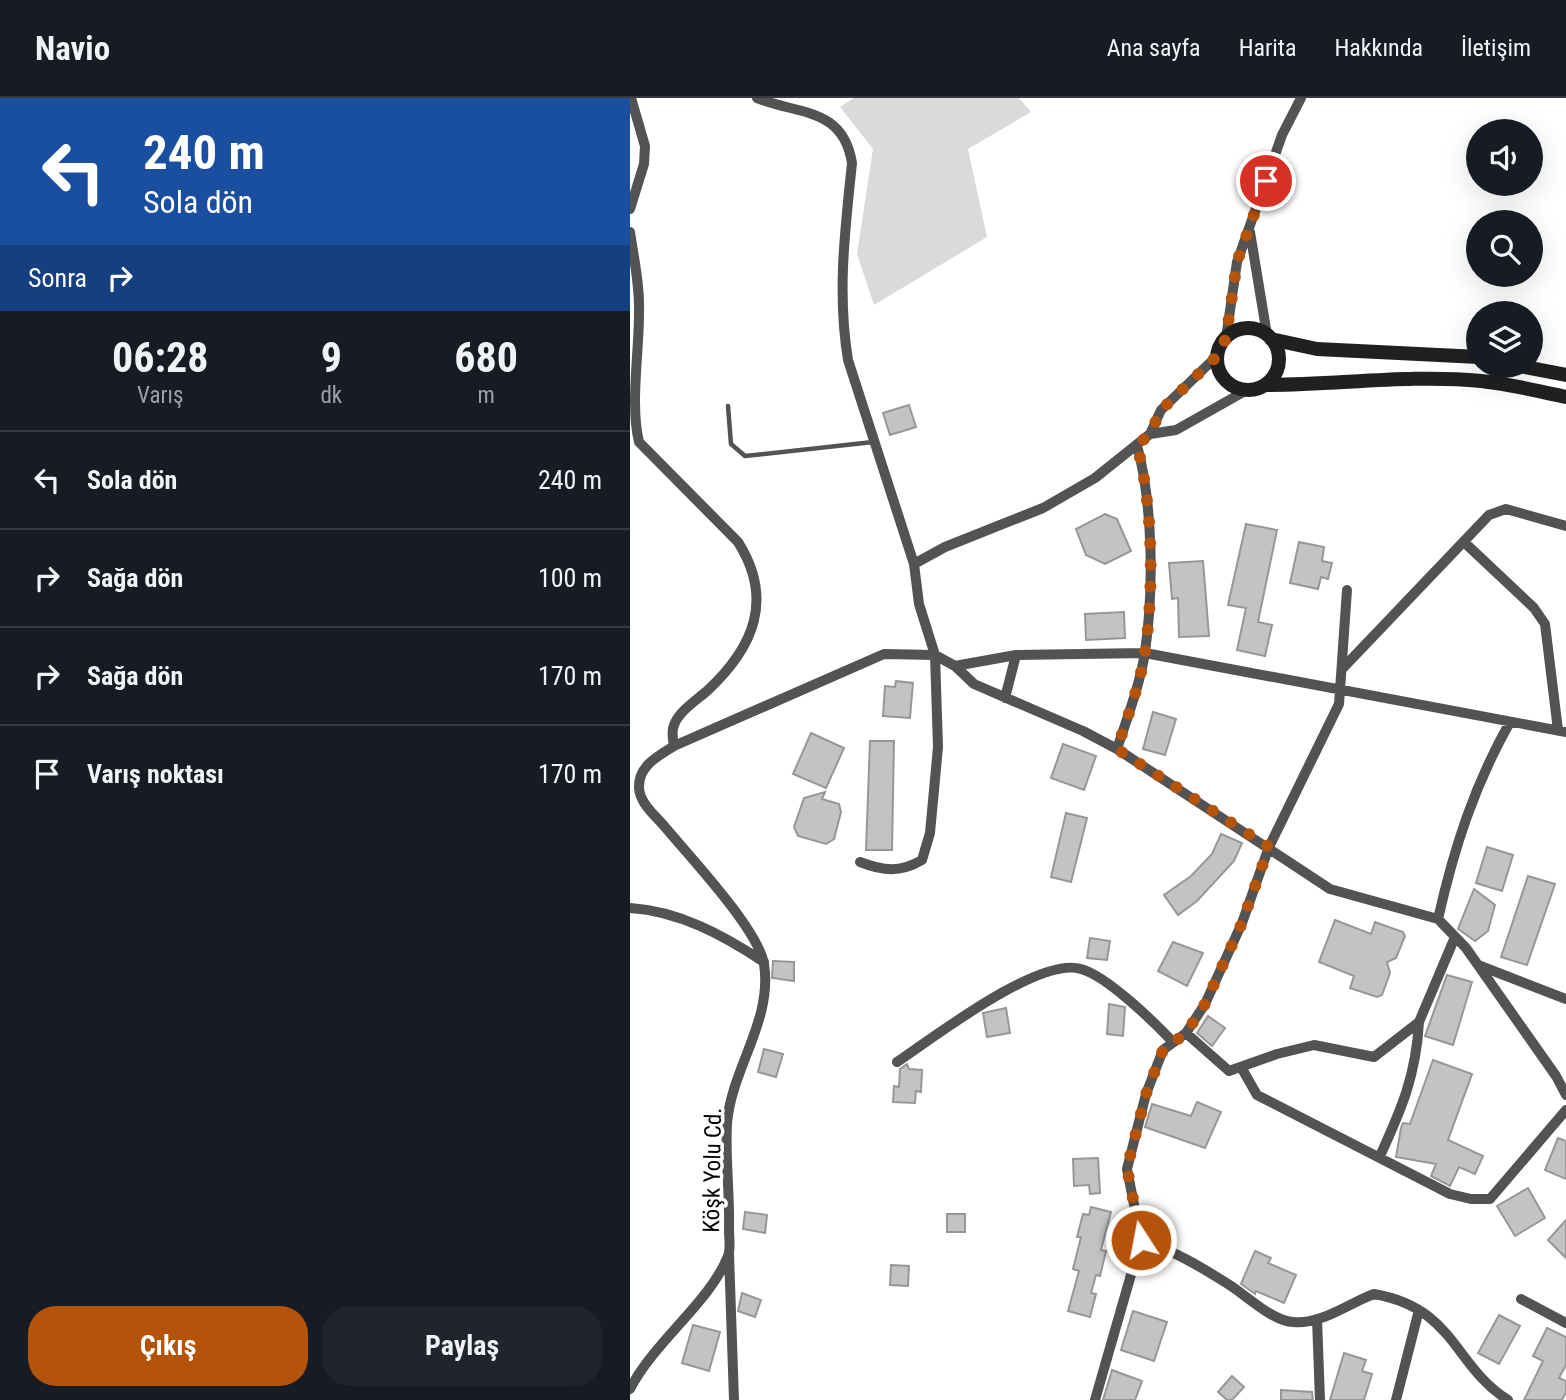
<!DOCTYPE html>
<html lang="tr">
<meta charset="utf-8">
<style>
body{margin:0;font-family:"Roboto Condensed",sans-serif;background:#20242c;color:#f1f3f6;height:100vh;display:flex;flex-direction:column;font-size:26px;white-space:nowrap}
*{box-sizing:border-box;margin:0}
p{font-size:23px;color:#9ea1a6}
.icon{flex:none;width:38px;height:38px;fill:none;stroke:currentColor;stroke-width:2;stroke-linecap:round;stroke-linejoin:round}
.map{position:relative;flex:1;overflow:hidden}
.drawer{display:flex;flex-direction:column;background:#171b24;width:630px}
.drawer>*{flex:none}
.hud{background:#1a4fa0;color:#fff;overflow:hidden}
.controls{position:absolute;left:836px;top:21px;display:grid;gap:14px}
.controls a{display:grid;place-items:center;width:77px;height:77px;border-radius:50%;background:#171b24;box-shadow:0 7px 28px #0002;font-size:35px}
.pin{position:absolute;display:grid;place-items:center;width:60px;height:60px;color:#fff;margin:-30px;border:4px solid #fff;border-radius:50%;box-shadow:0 2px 7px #0007}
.me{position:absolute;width:77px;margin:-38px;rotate:349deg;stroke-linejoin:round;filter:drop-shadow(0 0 5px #0008)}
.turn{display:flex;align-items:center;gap:24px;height:147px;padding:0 28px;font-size:32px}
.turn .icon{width:91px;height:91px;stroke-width:2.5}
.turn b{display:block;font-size:49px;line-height:60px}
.then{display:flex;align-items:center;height:66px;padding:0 28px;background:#0003;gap:14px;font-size:26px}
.eta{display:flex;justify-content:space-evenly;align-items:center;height:119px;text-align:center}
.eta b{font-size:42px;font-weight:700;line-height:49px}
.button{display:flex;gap:14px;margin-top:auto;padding:14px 28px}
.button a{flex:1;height:80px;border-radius:28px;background:#b45309;color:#fff;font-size:28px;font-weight:700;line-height:80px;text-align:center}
.button a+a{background:#20242c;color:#f1f3f6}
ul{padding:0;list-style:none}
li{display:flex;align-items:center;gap:21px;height:98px;padding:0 28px;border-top:2px solid #363941}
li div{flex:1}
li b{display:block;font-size:26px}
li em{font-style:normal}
header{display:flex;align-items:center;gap:42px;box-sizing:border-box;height:98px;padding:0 35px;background:#171b24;border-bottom:2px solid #363941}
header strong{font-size:33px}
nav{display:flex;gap:38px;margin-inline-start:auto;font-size:24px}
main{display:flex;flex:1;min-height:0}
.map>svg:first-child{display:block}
</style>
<header>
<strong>Navio</strong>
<nav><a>Ana sayfa</a><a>Harita</a><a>Hakkında</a><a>İletişim</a></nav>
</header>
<main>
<section class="drawer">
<div class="hud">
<div class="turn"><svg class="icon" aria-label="left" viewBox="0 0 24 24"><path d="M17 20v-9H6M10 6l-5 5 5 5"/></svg><div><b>240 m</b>Sola dön</div></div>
<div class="then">Sonra<svg class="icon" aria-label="right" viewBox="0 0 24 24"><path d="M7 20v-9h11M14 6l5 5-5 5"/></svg></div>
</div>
<div class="eta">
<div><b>06:28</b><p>Varış</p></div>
<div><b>9</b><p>dk</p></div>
<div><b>680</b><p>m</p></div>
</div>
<ul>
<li><svg class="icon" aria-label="left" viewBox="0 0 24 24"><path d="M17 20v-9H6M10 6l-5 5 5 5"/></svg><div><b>Sola dön</b></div><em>240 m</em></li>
<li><svg class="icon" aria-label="right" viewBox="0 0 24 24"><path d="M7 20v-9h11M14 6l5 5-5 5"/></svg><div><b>Sağa dön</b></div><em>100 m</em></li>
<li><svg class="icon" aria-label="right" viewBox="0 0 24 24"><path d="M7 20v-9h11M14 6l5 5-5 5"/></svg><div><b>Sağa dön</b></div><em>170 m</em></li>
<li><svg class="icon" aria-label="arrive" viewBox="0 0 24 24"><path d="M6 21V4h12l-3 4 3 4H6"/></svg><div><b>Varış noktası</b></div><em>170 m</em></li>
</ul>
<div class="button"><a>Çıkış</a><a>Paylaş</a></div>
</section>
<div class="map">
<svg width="936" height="1302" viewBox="0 0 936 1302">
<rect width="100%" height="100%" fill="#fff"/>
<path fill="#dadada" d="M224,0H389L401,14L338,51L357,139L244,207L227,156L243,51L210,9Z"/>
<path fill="#c3c3c3" stroke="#979797" stroke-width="2" d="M279,307L286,329L260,337L253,315Z
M475,416L487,421L501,453L475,466L456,457L446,431Z
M616,426L647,432L628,524L642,527L635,558L607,552L616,510L598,507Z
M669,444L694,449L692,463L702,465L698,481L691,479L688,491L660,485Z
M573,463L579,538L549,539L548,500L542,501L539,465Z
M494,514L495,540L456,542L455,516Z
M266,583L283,585L280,620L253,618L255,588L265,589Z
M523,614L546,621L535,657L513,651Z
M181,635L214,650L196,690L163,676Z
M240,643H264L262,752H236Z
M433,646L466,658L454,692L421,680Z
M195,694L192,701L209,706L211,714L204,741L196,746L168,738L164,729L174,700Z
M436,715L457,720L441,784L421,779Z
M591,736L612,745L604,763L567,803L548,817L534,797L561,778L582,756Z
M857,749L883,757L872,793L846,785Z
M898,778L925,786L897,867L871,859Z
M844,791L865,807L858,833L845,843L828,831Z
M705,822L741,836L745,824L773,834L775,838L766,860L757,864L760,875L752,897L747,899L720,890L724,878L689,864Z
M460,840L480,843L477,862L457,860Z
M543,844L573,855L557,888L528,873Z
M143,863L164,864V883L142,880Z
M817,877L842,884L823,947L795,938Z
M479,906L495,909L493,938L477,936Z
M376,910L380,935L357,939L353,915Z
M578,918L595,930L582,948L567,935Z
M134,951L153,956L146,979L128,974Z
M803,962L842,976L818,1042L853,1058L845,1076L829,1069L820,1088L801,1078L806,1066L766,1059L771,1030L773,1025L780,1026Z
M277,966L279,971L292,972L291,994L286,993L285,1005L263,1004L264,988L269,989L270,971Z
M567,1004L591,1014L575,1050L515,1029L522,1006L561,1018Z
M928,1040L936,1043V1081L915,1072Z
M468,1060L470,1095L460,1096L459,1087L444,1088L443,1061Z
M898,1090L915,1120L885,1138L867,1108Z
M461,1109L481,1114L471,1152L476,1153L470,1178L466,1177L461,1195L466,1196L460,1219L438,1213L449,1173L443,1171L451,1139H447L453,1116L459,1117Z
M115,1114L137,1117L135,1135L113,1131Z
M317,1116H335V1134H317Z
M936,1122V1160L918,1142Z
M625,1153L641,1160L638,1165L666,1177L654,1205L626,1193L625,1196L611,1186Z
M261,1167L279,1168L278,1188L260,1187Z
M112,1195L131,1202L125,1219L108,1213Z
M503,1213L537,1224L524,1263L491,1252Z
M869,1217L890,1228L869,1266L848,1255Z
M63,1227L90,1234L79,1273L52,1265Z
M917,1230L936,1239V1267L929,1280L936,1283V1294L932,1302H894L913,1263L903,1258Z
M714,1255L736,1262L732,1273L742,1276L734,1302H700Z
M482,1272L512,1283L505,1302H473Z
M602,1278L614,1289L602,1302H597L588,1294Z
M651,1292L682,1294L683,1302H651Z"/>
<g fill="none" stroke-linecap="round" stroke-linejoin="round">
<path stroke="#535353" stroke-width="4.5" d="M98,308L101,346L115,358L243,344"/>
<path stroke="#535353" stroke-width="10" d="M127,0C169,17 213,9 222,65C215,132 207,195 218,262L284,466L289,506L305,557L308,649L300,735L292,762C270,775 253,773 230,764
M0,111L14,66L15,48L1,0
M0,134C4,161 10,188 9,215C9,256 0,307 9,344L108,444C144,501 124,549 78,592C67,602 49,613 44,627C41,634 43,641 44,648
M620,134L637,237
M596,240L607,164L652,37L671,0
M520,336L546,332L617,292
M835,445L904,510L915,526L928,632
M284,466L315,449L413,410L465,380L520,336L531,312L587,258
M325,568L386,557L515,555L936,634
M713,570L859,417L876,411L936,428
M375,600L386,557
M487,651C497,620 510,587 515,554C524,491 523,407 507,347
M0,810C49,813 93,837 134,864
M808,821C824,750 844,688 880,624
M848,867L936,901
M556,935L599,973L647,956L684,947L744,959L789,924L825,839
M267,964C303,940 409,858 451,871C477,878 524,924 543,944
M611,969L627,997L820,1096L841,1101H860L936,1012
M750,1058C772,1010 786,977 789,924
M511,1142C541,1151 571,1169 598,1186C616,1197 642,1223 663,1224C691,1227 719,1205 744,1196C825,1210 823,1267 878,1302
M99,1156L104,1302
M891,1201L936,1225
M687,1221L690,1302
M0,1291C24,1244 80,1204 98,1158C101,1151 99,1140 99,1132C100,1097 95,1060 97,1026C101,971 143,923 134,866C128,831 60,759 35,729C26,718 10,706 9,690C8,668 28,658 44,648L254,556L305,557L325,568L344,586L453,633L487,651L700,791L808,821L836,850L926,978L936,997
M465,1302L511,1142L497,1071L516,996L533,952L556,935L575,906L612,825L639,749L709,606L717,492
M766,1302L789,1212"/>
<path stroke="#202020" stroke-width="14" d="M587 261a31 31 0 1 1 62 0a31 31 0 1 1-62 0Z
M641,241L687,251L849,259
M890,268L936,277
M636,287C708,287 780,276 851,283C879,286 909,293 936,299"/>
</g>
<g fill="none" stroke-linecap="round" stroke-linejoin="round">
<path stroke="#b45309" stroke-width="12" stroke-dasharray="0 21.6" d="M511,1142L497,1070L516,996L533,952L556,935L575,906L612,825L639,749L487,651C497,620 510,587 515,554C524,491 523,408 507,347L520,336L531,312L587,258L596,240L607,164L636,83"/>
</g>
<g text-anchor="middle" stroke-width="7" stroke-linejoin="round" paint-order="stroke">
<g font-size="23" fill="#000" stroke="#fff">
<text transform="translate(82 1072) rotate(-89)" y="8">Köşk Yolu Cd.</text>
</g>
</g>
</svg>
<div class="controls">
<a><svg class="icon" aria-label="sound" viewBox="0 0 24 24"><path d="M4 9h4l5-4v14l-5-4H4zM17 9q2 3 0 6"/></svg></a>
<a><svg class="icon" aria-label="search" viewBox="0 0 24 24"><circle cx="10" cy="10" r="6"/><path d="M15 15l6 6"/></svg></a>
<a><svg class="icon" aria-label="layers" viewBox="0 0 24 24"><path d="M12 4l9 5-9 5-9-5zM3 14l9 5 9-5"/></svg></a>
</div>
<div class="pin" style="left:636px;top:83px;background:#d93025"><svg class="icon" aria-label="arrive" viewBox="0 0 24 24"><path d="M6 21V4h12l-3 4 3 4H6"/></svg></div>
<svg class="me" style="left:511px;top:1142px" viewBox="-20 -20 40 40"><circle r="17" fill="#b45309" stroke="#fff" stroke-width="3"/><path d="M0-11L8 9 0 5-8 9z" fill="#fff"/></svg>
</div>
</main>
